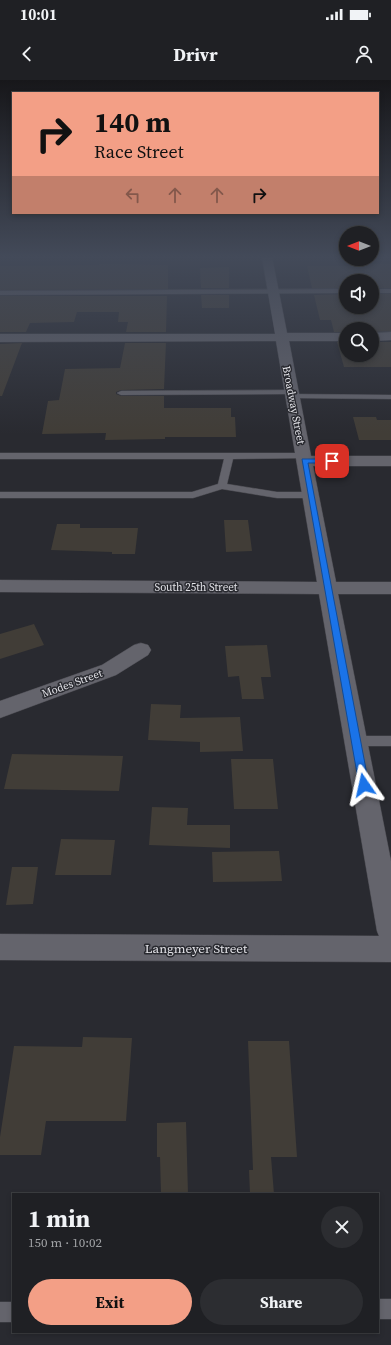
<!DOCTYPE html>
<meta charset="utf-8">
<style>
body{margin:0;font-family:"Source Serif 4",serif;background:#2c2d31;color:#f1f3f6;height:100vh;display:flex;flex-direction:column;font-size:15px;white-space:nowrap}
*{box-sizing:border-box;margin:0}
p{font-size:13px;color:#a1a3a6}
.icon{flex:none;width:22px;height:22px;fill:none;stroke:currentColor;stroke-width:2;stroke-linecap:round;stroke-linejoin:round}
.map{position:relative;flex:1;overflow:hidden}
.details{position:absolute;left:12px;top:1113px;width:367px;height:140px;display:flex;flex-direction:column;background:#1f2024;border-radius:0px;box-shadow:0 2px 6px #0003,0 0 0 1px #3c3e41}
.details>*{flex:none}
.banner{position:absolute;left:12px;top:12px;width:367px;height:122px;border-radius:0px;box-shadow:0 2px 6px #0003,0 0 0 1px #3c3e41;background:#f39f86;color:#111;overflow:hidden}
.needle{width:26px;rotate:270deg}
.tools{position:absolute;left:339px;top:146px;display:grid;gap:8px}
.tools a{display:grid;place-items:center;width:40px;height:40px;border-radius:50%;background:#1f2024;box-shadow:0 2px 6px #0003,0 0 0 1px #3c3e41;font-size:20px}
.pin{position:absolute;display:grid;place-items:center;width:34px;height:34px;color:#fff;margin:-17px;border-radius:8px;box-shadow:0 2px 6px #0006}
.me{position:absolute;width:44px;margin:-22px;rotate:349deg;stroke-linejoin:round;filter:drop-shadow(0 0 3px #0008)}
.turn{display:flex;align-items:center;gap:14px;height:84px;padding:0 16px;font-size:18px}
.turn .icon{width:52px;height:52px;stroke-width:2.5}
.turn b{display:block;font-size:28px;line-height:34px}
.lanes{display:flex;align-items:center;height:38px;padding:0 16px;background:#0003;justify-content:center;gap:20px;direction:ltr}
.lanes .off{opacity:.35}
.round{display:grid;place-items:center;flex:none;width:42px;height:42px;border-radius:21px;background:#2c2d31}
.head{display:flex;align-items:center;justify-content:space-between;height:68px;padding:0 16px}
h1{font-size:24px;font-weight:700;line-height:30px}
.primary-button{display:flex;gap:8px;margin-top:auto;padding:8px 16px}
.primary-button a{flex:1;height:46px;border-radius:24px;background:#f39f86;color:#111;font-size:16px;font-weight:700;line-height:46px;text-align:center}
.primary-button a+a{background:#2c2d31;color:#f1f3f6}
.status{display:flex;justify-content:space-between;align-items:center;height:28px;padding:0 20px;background:#1f2024;direction:ltr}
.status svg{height:11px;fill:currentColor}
header{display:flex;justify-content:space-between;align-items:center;height:52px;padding:0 16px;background:#1f2024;font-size:18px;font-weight:700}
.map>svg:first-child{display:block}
</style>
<div class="status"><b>10:01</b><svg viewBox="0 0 49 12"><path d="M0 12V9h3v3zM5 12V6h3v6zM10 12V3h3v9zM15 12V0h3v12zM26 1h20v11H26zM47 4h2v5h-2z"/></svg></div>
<header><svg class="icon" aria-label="back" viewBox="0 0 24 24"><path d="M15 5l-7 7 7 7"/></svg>Drivr<svg class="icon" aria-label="person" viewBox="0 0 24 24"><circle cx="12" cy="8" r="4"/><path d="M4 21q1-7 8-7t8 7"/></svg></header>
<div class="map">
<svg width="391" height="1265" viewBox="0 0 391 1265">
<rect width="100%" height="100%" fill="#292a30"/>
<path fill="#413d37" d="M99,184L168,185V209L0,210V186L99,185Z
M356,184H391V208H372V201H346V208H312L307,186H356Z
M229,187V208H201L200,188Z
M346,214V227H372V214H391V251L372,252V249H346V252H334L331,240H320L314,215Z
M201,215H229V228H202Z
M0,216H167L166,252H126L128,242H118L119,232H77L74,242L30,243L26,252H0Z
M337,262H346V275H372V262H391V287H344Z
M22,263L2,316H0V264Z
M125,263H166L164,309L121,310L116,312V314L121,316H164V328H231V337H235L236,357H165V359L105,360L106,353L42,354L48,321L59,320L65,289L120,288Z
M353,337H376L377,340H391V360H359Z
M224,440H248L252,471L226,472Z
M57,444H80V448H138L135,474H112V472L51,470Z
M34,544L44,565L0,579V554Z
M267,565L271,597H261L264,619H242L239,596L228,597L225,566Z
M151,624L181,625L180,638L240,637L243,671L200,672V662L148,660Z
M12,674L123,676L119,711L4,709Z
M231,679H273L278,729H234Z
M152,727L188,728L187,745H230V768L149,765Z
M61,759L115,760L111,795H55Z
M279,771L282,801L213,802L212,772Z
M12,787H38L33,824L6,825Z
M83,957L132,958L126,1041H46L41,1075H0V1057L14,966L82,967Z
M248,961H289L297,1077H271L274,1114H250L249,1090H253Z
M186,1042L188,1114H161L160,1077H157V1043Z"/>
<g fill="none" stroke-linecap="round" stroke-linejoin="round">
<g stroke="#48484e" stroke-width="1">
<path id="lane" d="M346,209V213L0,215V211Z
M372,209H391V213H372Z
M291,310L295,312L293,314L391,315V319L292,318L288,316L290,314L121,315L117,313L121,311Z
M0,373H304L308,376L307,378L233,379L227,404L277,412H311L315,415L311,418H277L222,409L193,418H0V412H192L218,404L224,379H0Z
M356,656H391V666H356L352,664L350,661L352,658Z
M378,1219H391V1239H378Z
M0,1222H13V1242H0Z"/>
</g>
<g stroke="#48484e" stroke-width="1">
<path id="street" d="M262,177H272L287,253H346V261H289L311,376H391V386H313L336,502H391V514H338L391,781V882L0,880V854L379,856L377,851L319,514L0,512V500L317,502L276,261L0,262V254H275Z
M391,252V260L372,261V253Z
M141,563L148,565L151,570L148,575L116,595L0,638V621L102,585L134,565Z"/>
</g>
<use href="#lane" fill="#64646c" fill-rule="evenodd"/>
<use href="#street" fill="#64646c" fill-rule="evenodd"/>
</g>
<linearGradient id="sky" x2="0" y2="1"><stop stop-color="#17171a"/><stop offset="0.5" stop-color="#434a59"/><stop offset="1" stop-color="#434a59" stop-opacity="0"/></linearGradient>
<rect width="391" height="354" fill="url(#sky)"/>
<path fill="#1a73e8" stroke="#114b97" d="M302,379H332L335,381L332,383H308L369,705L367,708H360L359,705Z"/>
<g text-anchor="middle" stroke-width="3" stroke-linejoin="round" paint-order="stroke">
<g font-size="11" fill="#e3e3e8" stroke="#292a30">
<text transform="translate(294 325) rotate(79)" y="4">Broadway Street</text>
<text x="196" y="511">South 25th Street</text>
<text transform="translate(72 603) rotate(-20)" y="4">Modes Street</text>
</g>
<g font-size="13" fill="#e3e3e8" stroke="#292a30">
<text x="196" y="873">Langmeyer Street</text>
</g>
</g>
</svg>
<div class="tools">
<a><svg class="needle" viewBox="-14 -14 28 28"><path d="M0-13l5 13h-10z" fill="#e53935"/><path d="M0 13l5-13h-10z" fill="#a1a3a6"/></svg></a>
<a><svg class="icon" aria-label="sound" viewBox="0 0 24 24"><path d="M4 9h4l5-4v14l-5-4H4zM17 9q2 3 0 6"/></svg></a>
<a><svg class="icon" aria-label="search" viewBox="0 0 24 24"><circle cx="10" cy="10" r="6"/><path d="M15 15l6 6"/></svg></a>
</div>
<div class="pin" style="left:332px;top:381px;background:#d93025"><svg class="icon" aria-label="arrive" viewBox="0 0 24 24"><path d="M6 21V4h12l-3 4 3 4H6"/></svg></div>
<svg class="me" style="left:364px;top:705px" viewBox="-20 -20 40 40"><path d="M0-17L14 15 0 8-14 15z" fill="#1a73e8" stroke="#fff" stroke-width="4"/></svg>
<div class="banner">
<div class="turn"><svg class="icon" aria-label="right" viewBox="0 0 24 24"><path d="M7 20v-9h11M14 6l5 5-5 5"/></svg><div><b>140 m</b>Race Street</div></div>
<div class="lanes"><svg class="icon off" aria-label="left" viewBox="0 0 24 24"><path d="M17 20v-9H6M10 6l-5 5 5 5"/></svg><svg class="icon off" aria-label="ahead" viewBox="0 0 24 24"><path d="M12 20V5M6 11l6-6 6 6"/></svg><svg class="icon off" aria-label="ahead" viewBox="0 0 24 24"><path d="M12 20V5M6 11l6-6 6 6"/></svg><svg class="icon" aria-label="right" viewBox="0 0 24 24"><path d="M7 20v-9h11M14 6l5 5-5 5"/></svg></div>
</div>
<section class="details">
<div class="head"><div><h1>1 min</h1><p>150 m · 10:02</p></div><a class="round"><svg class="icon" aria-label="close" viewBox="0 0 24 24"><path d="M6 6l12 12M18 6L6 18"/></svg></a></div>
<div class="primary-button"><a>Exit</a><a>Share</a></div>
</section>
</div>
